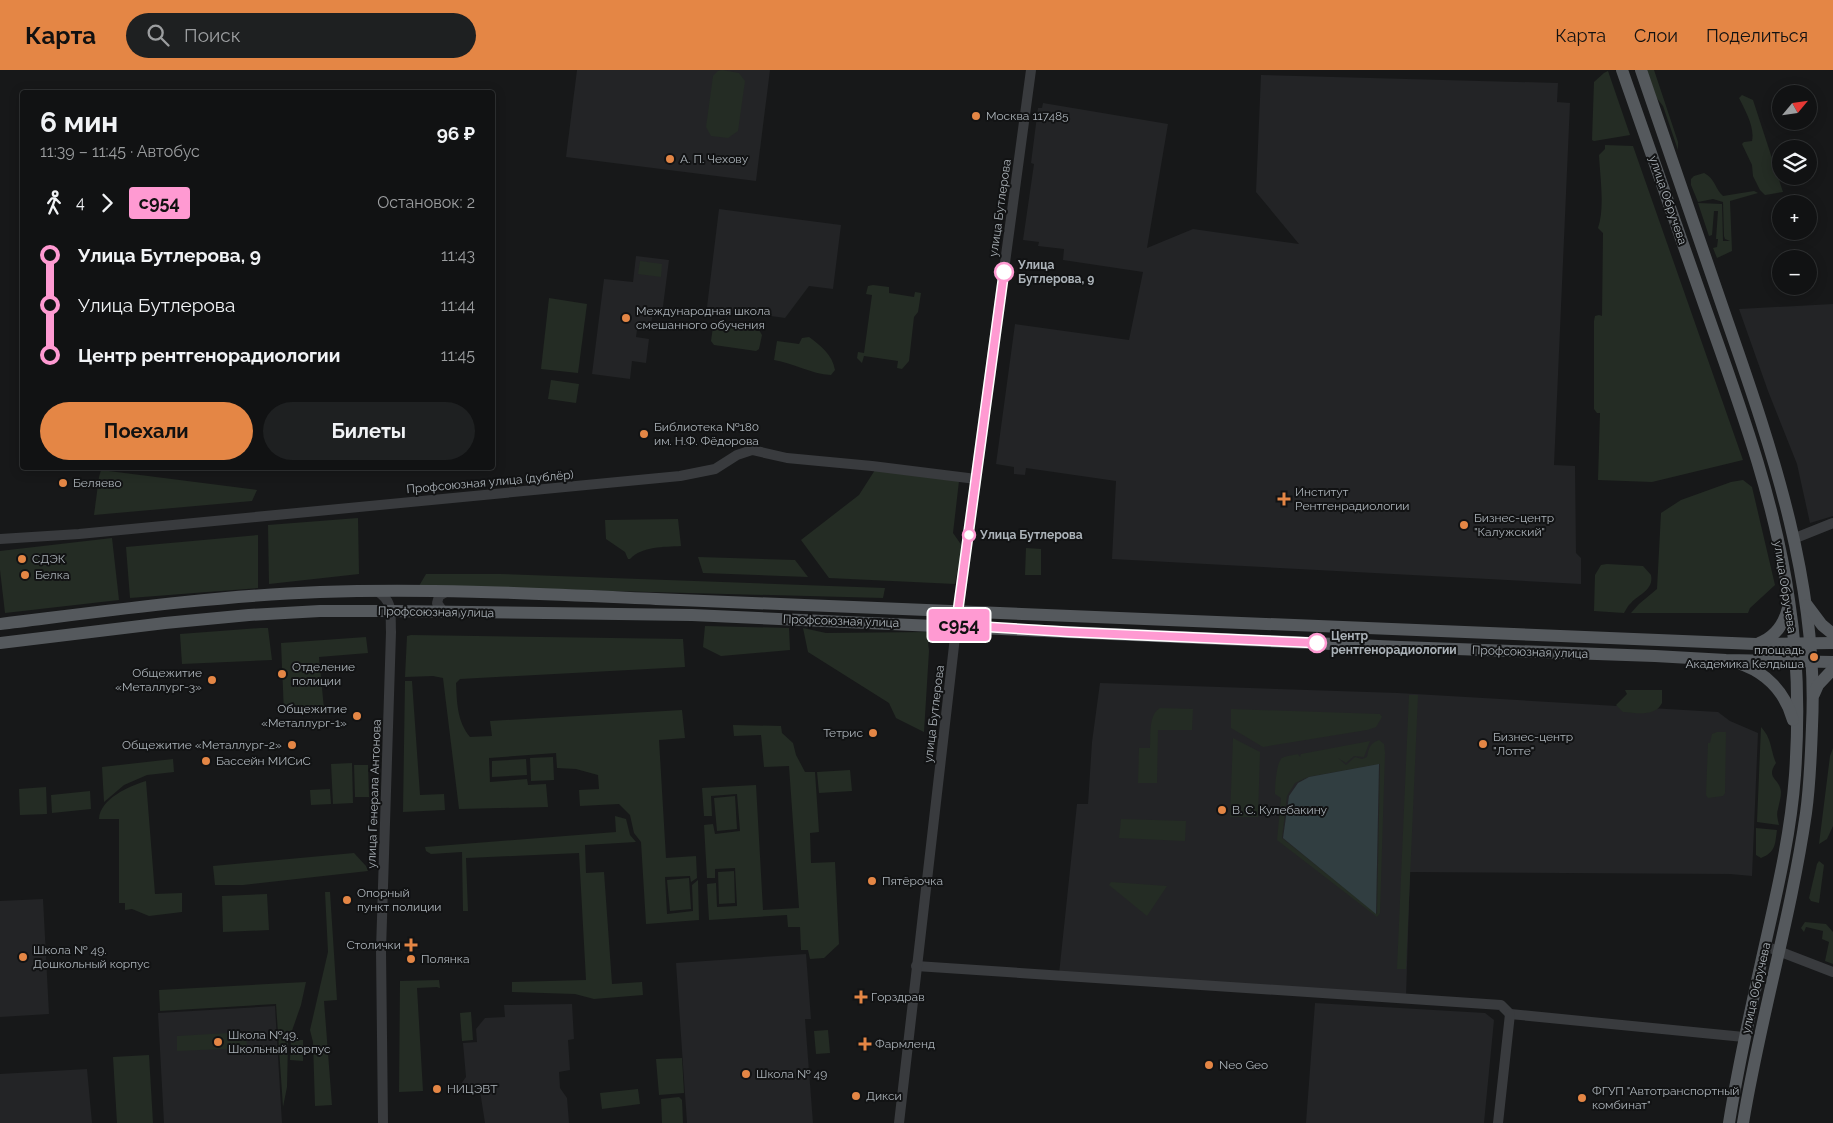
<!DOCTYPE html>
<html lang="ru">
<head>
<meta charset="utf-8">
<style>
	body { margin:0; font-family:Raleway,sans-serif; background:#1e2021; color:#f1f3f6; height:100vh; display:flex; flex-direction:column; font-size:19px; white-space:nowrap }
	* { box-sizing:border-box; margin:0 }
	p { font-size:16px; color:#9c9ea0 }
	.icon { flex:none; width:28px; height:28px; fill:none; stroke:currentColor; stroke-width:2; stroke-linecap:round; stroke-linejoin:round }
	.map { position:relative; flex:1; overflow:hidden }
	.drawer { position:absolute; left:20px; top:20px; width:475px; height:380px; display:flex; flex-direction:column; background:#111213; border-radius:5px; box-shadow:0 2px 12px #0003,0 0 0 1px #303233 }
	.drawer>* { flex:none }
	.badge { padding:0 10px; border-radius:4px; font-size:18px; line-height:32px }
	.needle { width:32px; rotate:61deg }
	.tools { position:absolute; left:1772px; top:15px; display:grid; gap:10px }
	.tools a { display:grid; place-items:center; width:45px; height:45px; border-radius:50%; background:#111213; box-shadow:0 2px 12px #0003,0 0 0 1px #303233; font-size:25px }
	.map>.badge { position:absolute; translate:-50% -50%; box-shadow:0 0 0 2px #fff }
	.legs { display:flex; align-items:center; gap:8px; height:55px; padding:0 20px; font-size:16px }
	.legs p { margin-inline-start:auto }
	.head { display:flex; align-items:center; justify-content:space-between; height:85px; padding:0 20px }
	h1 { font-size:28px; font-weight:700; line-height:38px }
	.primary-button { display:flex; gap:10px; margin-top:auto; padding:10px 20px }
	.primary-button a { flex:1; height:58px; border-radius:30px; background:#e48645; color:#111; font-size:20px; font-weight:700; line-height:58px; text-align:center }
	.primary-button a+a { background:#1e2021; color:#f1f3f6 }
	ul { padding:0 20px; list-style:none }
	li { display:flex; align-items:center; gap:18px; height:50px; font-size:19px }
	li i { display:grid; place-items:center; width:8px; height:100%; margin:0 6px; background:currentColor }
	li i::after { content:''; width:12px; height:12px; margin:-6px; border:4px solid; border-radius:50%; background:#111213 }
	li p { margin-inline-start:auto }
	li:first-child i { background:linear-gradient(#0000 50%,currentColor 0) }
	li:last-child i { background:linear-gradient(currentColor 50%,#0000 0) }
	header { display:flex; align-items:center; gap:30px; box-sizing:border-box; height:70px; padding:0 25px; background:#e48645; color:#111 }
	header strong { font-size:24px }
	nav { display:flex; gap:28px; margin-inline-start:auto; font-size:18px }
	.search { width:350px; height:45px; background:#1e2021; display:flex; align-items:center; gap:12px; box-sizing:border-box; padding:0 18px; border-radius:28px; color:#9c9ea0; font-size:19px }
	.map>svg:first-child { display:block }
	.built { fill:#232426 }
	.green { fill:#242c24; fill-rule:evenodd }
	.water { fill:#313e41 }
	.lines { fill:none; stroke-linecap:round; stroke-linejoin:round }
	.minor { stroke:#393b3e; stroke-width:10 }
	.major { stroke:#55595d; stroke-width:12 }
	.line-1-casing { stroke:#fff; stroke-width:11 }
	.line-1 { stroke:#ff9ad2; stroke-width:8 }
	.poi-dot { fill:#e48645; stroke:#121314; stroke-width:2 }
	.stop-1-dot { fill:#fff; stroke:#ff9ad2; stroke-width:2.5 }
	.labels { text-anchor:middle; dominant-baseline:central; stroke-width:4; stroke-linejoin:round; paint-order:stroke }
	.poi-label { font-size:12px; fill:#abb2b8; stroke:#121314; text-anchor:start }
	.street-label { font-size:12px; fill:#abb2b8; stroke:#121314 }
	.stop-label { font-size:12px; font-weight:bold; fill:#abb2b8; stroke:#121314; text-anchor:start }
</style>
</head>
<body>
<header>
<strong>Карта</strong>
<div class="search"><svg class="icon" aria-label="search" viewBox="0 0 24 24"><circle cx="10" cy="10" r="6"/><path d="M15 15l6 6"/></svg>Поиск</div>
<nav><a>Карта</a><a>Слои</a><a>Поделиться</a></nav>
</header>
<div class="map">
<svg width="1833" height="1053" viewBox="0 0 1833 1053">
	<rect width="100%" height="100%" fill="#171819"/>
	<g class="built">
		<polygon points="577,0 770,0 756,111 566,87"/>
		<polygon points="1261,5 1558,13 1557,32 1570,33 1554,395 1575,396 1576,483 1581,488 1581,514 1112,489 1116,411 1026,398 1025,405 1014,404 1014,397 996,394 1015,254 1129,270 1143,202 1063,190 1064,179 1038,176 1039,172 1023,170 1034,94 1031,93 1038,38 1042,38 1043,33 1168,54 1147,178 1193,159 1299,174 1256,122"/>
		<polygon points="719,139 841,155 833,219 809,216 785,248 707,237"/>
		<polygon points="636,186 669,190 662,244 653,242 651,254 638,253 636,267 649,269 646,293 632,291 630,309 592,304 604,209 633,212"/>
		<polygon points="1833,234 1833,446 1810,453 1797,394 1768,321 1739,239"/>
		<polygon points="1100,613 1398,623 1718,642 1730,651 1758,663 1752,806 1730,804 1410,802 1406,927 1059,904 1077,734 1088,734 1092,672"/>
		<polygon points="43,829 49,944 0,947 0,831"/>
		<polygon points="806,884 811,949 805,949 813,1053 687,1053 676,893"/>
		<polygon points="1315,933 1485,943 1494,950 1484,1053 1306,1053"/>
		<polygon points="572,934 574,969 568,970 570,1000 559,1002 560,1018 567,1028 569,1053 485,1053 480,1021 461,1021 461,1014 466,1007 463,973 477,972 476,959 485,948 505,947 504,935"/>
		<polygon points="275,936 282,1053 164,1053 158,943"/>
		<polygon points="87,999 92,1053 0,1053 0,1004"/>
	</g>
	<g class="green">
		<polygon points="722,0 739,3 745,11 738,61 728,68 711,66 706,57 713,6 718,1"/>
		<polygon points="1647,0 1654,0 1678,72 1678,80 1663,36 1656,27"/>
		<polygon points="1608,1 1630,65 1594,71 1592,70 1594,12 1604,3"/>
		<path d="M1742 25 1753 30 1783 122 1765 125 1760 120 1753 106 1752 95 1742 74 1744 72 1752 71C1755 57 1745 40 1739 28Z"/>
		<path d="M1605 75 1633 76 1743 390 1652 412 1598 410 1600 343H1597L1594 339V251L1595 246 1599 245 1602 246 1603 163 1598 158C1605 138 1600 106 1599 85L1605 79Z"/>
		<path d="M1704 103C1715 108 1715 119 1723 126L1754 121 1758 123 1730 131 1732 181 1717 188 1713 178 1717 177 1718 169H1716L1718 141H1714L1712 165 1709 166 1698 133 1722 134 1723 171H1730L1725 169 1724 166 1723 132 1713 129 1698 132 1691 115V109L1694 106Z"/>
		<polygon points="640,191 662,194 661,207 638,204"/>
		<polygon points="873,215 889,217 889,223 914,227 915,222 921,223 918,242 914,247 909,291 902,299 897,298 898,291 864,286 862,293 857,288 858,282 864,283 872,225 866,224 868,216"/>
		<polygon points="549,228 587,234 578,303 541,299"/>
		<polygon points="720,253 759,260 762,265 759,279 756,281 714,275 711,271 713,257"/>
		<path d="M809 267C821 276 832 284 835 300L831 305C811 304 793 293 774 290L777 271 799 274 802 268Z"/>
		<polygon points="551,310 579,314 576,333 548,329"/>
		<polygon points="101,400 257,420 252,431 94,445 99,407"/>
		<polygon points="875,400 959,411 953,463 962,476 955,514 829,508 801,470 859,425"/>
		<polygon points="1743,410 1752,417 1775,515 1750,538 1748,543 1631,543 1639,534 1657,519 1661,443 1681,430 1731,412"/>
		<polygon points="358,448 359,504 269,514 268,455"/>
		<path d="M678 449 681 476C664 477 642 476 630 489H628L625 482 606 469 605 450Z"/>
		<polygon points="258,465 258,518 130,528 126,477"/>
		<polygon points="112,468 119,530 5,543 0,500 0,481"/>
		<polygon points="1026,478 1041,479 1041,505 1025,505"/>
		<polygon points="698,487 795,490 808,507 703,503"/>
		<path d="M1607 494 1643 496 1651 505C1654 520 1639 524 1631 533 1628 535 1626 540 1624 543L1594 541 1595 505 1601 495Z"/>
		<polygon points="426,504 500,504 885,518 883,528 419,516"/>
		<polygon points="705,556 789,558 790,580 721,586 703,577"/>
		<polygon points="260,558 268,558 272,590 182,594 180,564"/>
		<polygon points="803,558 826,563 927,562 929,581 924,662 896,648 889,633 808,582"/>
		<path d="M411 565 683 569 685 597 460 609 456 613C457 633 457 651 470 667L492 666 490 651 682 640 685 668 659 670 666 788 696 786 697 808 691 812 690 806 665 807 667 844 693 841 692 815 698 810 699 850 646 854 641 772 634 763 630 745 619 734 580 736 579 720 599 719 598 705 576 699 557 698 556 683 489 688 490 712 527 709 528 715 546 714 548 737 459 739 443 608 433 606 405 607 407 566Z"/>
		<polygon points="366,567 368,583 319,587 324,639 284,643 281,573"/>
		<polygon points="405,611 412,611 420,725 444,724 445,740 403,742"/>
		<path d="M1625 620H1662V633C1655 647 1637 643 1623 642L1616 635 1627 624Z"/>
		<polygon points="1409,625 1418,625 1406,899 1397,899"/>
		<path d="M1160 638 1193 639 1192 660H1158L1157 713H1138L1139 678H1150C1151 666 1148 645 1160 638Z"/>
		<polygon points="1231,639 1380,644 1382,647 1376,657 1367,660 1263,677 1231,658"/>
		<polygon points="733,655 781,656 782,663 793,673 796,685 805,702 815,702 819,762 810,763 811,793 835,792 839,874 824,888 810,889 808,880 801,880 800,857 788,857 787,845 709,850 707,814 716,813 717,837 737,836 735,798 715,799 715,808 707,808 704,755 713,754 715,764 740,761 737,724 711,726 712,746 704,746 702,718 756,715 763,840 799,838 789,696 764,697 761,665 734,666"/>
		<path d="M1761 657C1772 669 1770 678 1776 693 1765 709 1780 708 1781 722 1781 728 1779 733 1778 739 1776 744 1778 750 1779 755L1757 752Z"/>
		<polygon points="1717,662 1726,662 1725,723 1723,726 1708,728 1706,725 1708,673 1710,673 1712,664"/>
		<polygon points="1233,668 1260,682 1258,747 1230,747"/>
		<path d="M1379 670 1384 674 1385 683 1380 843 1377 847 1277 770 1281 728 1275 724C1275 717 1276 693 1282 688 1286 686 1293 685 1298 684L1300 687 1301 684 1370 671 1364 687 1354 686 1346 693 1338 688 1346 695 1355 687 1362 689 1367 687C1369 678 1369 674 1379 670ZM1379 694H1380L1377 844 1282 768 1287 726 1295 713 1308 707Z"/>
		<polygon points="1833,678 1833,756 1827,769 1819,774 1830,686"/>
		<polygon points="553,687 554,710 531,711 530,688"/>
		<polygon points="173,689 174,702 147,705 124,715 104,732 102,697"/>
		<polygon points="526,689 527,705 492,707 492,691"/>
		<polygon points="352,693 353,733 333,734 331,694"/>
		<polygon points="354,695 368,695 369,727 355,727"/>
		<polygon points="850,700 852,721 819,723 817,702"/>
		<path d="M146 711 155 824 182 823V842L149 846 132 839 125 840V833H119V749H99C100 729 129 716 146 711Z"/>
		<polygon points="46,717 47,744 20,745 19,719"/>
		<polygon points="330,719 331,734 311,735 310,720"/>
		<polygon points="90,721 91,739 52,743 51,725"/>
		<polygon points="735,726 737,759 717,761 714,728"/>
		<polygon points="615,746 626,749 630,765 636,772 585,775 586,803 604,802 612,914 642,912 643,925 594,929 575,924 512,922 512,912 586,910 579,783 466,788 468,841 463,841 462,782 431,784 426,781 425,777 616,762"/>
		<polygon points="1121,749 1186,751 1185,771 1119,768"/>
		<path d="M1756 758 1777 760C1775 774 1776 782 1761 788L1756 785Z"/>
		<polygon points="354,783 366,796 368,801 243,815 215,815 213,796"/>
		<polygon points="1819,791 1824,795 1819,833 1811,831 1809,828 1817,794"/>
		<polygon points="734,801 735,833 719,834 718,802"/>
		<polygon points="689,808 691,839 670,841 667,810"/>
		<polygon points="1111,812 1167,816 1147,846 1109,815"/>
		<polygon points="325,822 330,822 337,930 324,931 332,1035 315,1036 313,972 310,960 328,882"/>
		<polygon points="267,824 269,860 223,862 222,826"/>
		<polygon points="1805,852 1826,854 1833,862 1833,894 1825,891 1829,872 1822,869 1823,861 1806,857 1804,862 1801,858"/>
		<polygon points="439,910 440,918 437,917 417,918 423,1021 399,1022 400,911"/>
		<polygon points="306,912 301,935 288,972 287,1017 283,1037 276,934 160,941 159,920"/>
		<polygon points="471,942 473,970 462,971 460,943"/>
		<polygon points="828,960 830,983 816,984 814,961"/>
		<polygon points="246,962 247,978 177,981 177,966"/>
		<polygon points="291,970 303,970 303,991 290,990"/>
		<polygon points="149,985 153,1053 117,1053 113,987"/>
		<polygon points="682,988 684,1023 659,1025 656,989"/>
		<polygon points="638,1019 640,1034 602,1039 600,1023"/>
		<polygon points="679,1027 682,1030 683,1053 662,1053 661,1029"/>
	</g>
	<polygon class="water" points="1379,694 1376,844 1283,768 1289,726 1298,713 1309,707"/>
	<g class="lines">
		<g class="minor">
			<polyline points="0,469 79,464 680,406 715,399 737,385 752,380 787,388 872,396 976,409"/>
			<polyline points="1793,469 1833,453"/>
			<path d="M377 521C394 532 390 543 391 562L381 880 383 1053"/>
			<polyline points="446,542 442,540 437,533 439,526 446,522"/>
			<polyline points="1765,876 1833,902"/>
			<polyline points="916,896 1501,935 1510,944 1744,967"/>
			<polyline points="899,1053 958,541 1031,0"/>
			<polyline points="1498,1053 1510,944"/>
		</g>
		<g class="major">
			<path d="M1622 0C1650 79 1677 158 1705 237 1739 333 1775 430 1789 530 1798 587 1799 647 1795 705 1791 760 1779 813 1767 866 1753 928 1739 990 1729 1053"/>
			<path d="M1641 0C1670 84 1699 168 1728 253 1773 382 1819 517 1812 656 1811 685 1810 714 1806 743 1791 847 1760 949 1743 1053"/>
			<polyline points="1807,535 1822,555 1833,564"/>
			<path d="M0 554C106 541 213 526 320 522 432 518 544 524 656 529L1756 574 1833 573"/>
			<polyline points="0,573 165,553 249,545 320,541 390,541 692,545 1400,577 1655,586 1726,590 1833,592"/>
			<path d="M1759 573C1775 567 1784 554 1788 538"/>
			<path d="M1738 593C1766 602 1785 622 1793 650"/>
			<polyline points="1814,624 1818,615 1833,599"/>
		</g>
	</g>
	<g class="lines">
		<g class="line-1-casing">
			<polyline id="line-1" points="1004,202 956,555 1069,562 1317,573"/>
		</g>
		<use href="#line-1" class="line-1"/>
	</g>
	<g class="poi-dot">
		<circle cx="976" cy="46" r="5"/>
		<circle cx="670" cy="89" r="5"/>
		<circle cx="626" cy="248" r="5"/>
		<circle cx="644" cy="364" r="5"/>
		<circle cx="63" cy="413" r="5"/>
		<path d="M1281.5 421.5h5v5h5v5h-5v5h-5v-5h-5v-5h5z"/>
		<circle cx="1464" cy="455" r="5"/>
		<circle cx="22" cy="489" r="5"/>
		<circle cx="25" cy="505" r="5"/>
		<circle cx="1814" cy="587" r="5"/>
		<circle cx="282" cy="604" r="5"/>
		<circle cx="212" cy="610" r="5"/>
		<circle cx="357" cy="646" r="5"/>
		<circle cx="873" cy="663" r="5"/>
		<circle cx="1483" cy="674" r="5"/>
		<circle cx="292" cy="675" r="5"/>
		<circle cx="206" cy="691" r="5"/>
		<circle cx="1222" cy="740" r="5"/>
		<circle cx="872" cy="811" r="5"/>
		<circle cx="347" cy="830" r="5"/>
		<path d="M408.5 867.5h5v5h5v5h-5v5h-5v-5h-5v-5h5z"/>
		<circle cx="23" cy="887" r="5"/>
		<circle cx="411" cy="889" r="5"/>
		<path d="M858.5 919.5h5v5h5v5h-5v5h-5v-5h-5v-5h5z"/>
		<circle cx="218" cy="972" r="5"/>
		<path d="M862.5 966.5h5v5h5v5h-5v5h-5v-5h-5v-5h5z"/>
		<circle cx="1209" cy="995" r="5"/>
		<circle cx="746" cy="1004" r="5"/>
		<circle cx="437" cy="1019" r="5"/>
		<circle cx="856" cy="1026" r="5"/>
		<circle cx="1582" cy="1028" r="5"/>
	</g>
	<g class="stop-1-dot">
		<circle cx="1004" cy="202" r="9"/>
		<circle cx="969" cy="465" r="6"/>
		<circle cx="1317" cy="573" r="9"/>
	</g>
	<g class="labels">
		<g class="poi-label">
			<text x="986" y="46">Москва 117485</text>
			<text x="680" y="89">А. П. Чехову</text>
			<text x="636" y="241">Международная школа<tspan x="636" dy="14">смешанного обучения</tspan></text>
			<text x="654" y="357">Библиотека №180<tspan x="654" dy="14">им. Н.Ф. Фёдорова</tspan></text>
			<text x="73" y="413">Беляево</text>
			<text x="1295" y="422">Институт<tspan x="1295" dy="14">Рентгенрадиологии</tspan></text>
			<text x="1474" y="448">Бизнес-центр<tspan x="1474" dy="14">"Калужский"</tspan></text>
			<text x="32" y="489">СДЭК</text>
			<text x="35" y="505">Белка</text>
			<text x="1804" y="580" text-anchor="end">площадь<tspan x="1804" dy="14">Академика Келдыша</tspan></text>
			<text x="292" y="597">Отделение<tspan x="292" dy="14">полиции</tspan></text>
			<text x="202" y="603" text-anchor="end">Общежитие<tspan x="202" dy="14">«Металлург-3»</tspan></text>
			<text x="347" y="639" text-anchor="end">Общежитие<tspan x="347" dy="14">«Металлург-1»</tspan></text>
			<text x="863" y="663" text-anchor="end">Тетрис</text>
			<text x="1493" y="667">Бизнес-центр<tspan x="1493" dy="14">"Лотте"</tspan></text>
			<text x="282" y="675" text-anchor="end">Общежитие «Металлург-2»</text>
			<text x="216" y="691">Бассейн МИСиС</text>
			<text x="1232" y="740">В. С. Кулебакину</text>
			<text x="882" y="811">Пятёрочка</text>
			<text x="357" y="823">Опорный<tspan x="357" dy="14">пункт полиции</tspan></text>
			<text x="401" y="875" text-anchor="end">Столички</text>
			<text x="33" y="880">Школа № 49.<tspan x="33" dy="14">Дошкольный корпус</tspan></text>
			<text x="421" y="889">Полянка</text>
			<text x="871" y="927">Горздрав</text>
			<text x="228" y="965">Школа №49.<tspan x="228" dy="14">Школьный корпус</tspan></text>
			<text x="875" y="974">Фармленд</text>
			<text x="1219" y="995">Neo Geo</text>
			<text x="756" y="1004">Школа № 49</text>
			<text x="447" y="1019">НИЦЭВТ</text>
			<text x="1592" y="1021">ФГУП "Автотранспортный<tspan x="1592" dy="14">комбинат"</tspan></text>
			<text x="866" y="1026">Дикси</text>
		</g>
		<g class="street-label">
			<text transform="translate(1668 130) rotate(71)">улица Обручева</text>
			<text transform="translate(1000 138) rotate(-82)">улица Бутлерова</text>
			<text transform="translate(490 412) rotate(-5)">Профсоюзная улица (дублёр)</text>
			<text transform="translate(1785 517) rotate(81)">улица Обручева</text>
			<text transform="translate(436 542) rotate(1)">Профсоюзная улица</text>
			<text transform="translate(841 551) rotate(2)">Профсоюзная улица</text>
			<text transform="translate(1530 582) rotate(2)">Профсоюзная улица</text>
			<text transform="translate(934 644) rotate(-83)">улица Бутлерова</text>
			<text transform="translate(374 724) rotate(-88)">улица Генерала Антонова</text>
			<text transform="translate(1756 918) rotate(-77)">улица Обручева</text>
		</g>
		<g class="stop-label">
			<text x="1018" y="195">Улица<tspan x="1018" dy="14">Бутлерова, 9</tspan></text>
			<text x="980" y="465">Улица Бутлерова</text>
			<text x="1331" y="566">Центр<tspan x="1331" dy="14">рентгенорадиологии</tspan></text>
		</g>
	</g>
</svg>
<div class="tools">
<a><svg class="needle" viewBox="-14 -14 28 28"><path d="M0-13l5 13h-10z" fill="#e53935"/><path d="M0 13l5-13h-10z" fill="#9c9ea0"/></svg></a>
<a><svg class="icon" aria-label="layers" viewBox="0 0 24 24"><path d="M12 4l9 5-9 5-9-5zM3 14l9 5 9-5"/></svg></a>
<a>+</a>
<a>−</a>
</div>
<b class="badge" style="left:959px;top:555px;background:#ff9ad2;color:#111">с954</b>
<section class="drawer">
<div class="head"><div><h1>6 мин</h1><p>11:39 – 11:45 · Автобус</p></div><b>96 ₽</b></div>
<div class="legs"><svg class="icon" aria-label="walk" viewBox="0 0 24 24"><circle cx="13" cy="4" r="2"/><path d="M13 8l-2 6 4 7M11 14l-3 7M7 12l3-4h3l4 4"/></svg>4<svg class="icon" aria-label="forward" viewBox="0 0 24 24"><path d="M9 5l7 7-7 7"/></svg><b class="badge" style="background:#ff9ad2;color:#111">с954</b><p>Остановок: 2</p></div>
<ul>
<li><i style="color:#ff9ad2"></i><b>Улица Бутлерова, 9</b><p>11:43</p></li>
<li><i style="color:#ff9ad2"></i><span>Улица Бутлерова</span><p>11:44</p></li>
<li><i style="color:#ff9ad2"></i><b>Центр рентгенорадиологии</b><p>11:45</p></li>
</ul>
<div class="primary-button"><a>Поехали</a><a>Билеты</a></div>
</section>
</div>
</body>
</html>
